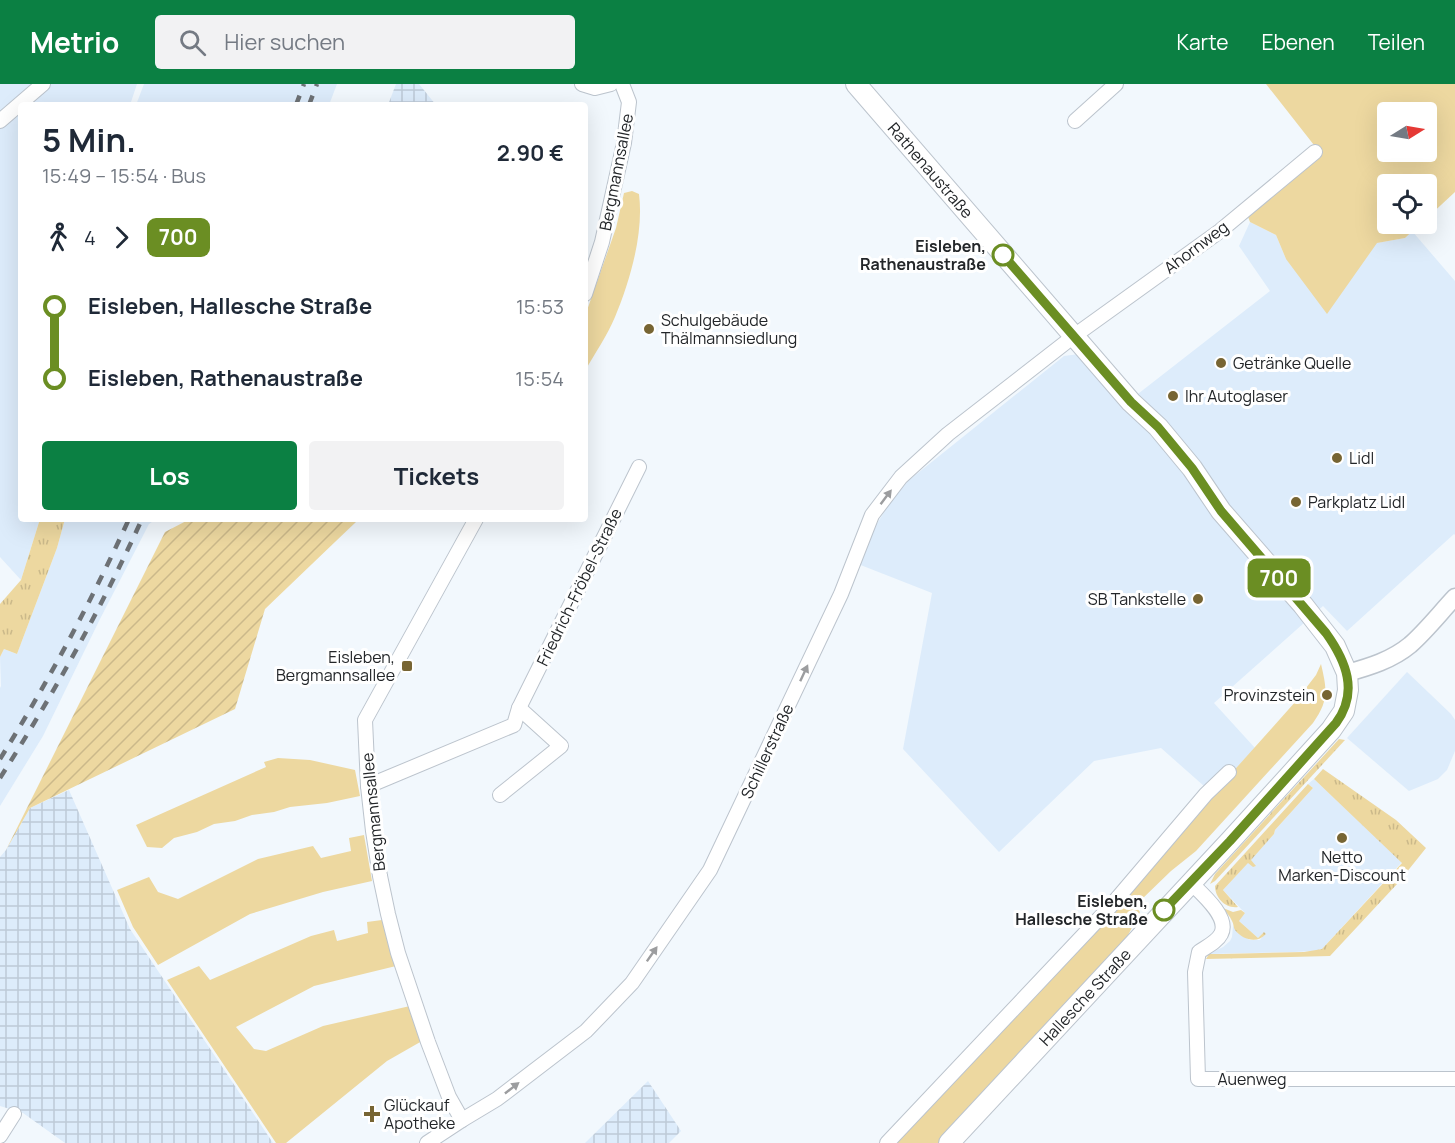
<!DOCTYPE html>
<html lang="de">
<head>
<meta charset="utf-8">
<style>
	body { margin:0; font-family:Manrope,sans-serif; background:#f2f2f3; color:#1f2937; height:100vh; display:flex; flex-direction:column; font-size:22px; white-space:nowrap }
	* { box-sizing:border-box; margin:0 }
	p { font-size:20px; color:#747a83 }
	.icon { flex:none; width:33px; height:33px; fill:none; stroke:currentColor; stroke-width:2; stroke-linecap:round; stroke-linejoin:round }
	.map { position:relative; flex:1; overflow:hidden }
	.details { position:absolute; left:18px; top:18px; width:570px; height:420px; display:flex; flex-direction:column; background:#fff; border-radius:6px; box-shadow:0 6px 24px #0002 }
	.details>* { flex:none }
	.badge { padding:0 12px; border-radius:9px; font-size:21px; line-height:39px }
	.needle { width:39px; rotate:79deg }
	.controls { position:absolute; left:1377px; top:18px; display:grid; gap:12px }
	.controls a { display:grid; place-items:center; width:60px; height:60px; border-radius:6px; background:#fff; box-shadow:0 6px 24px #0002; font-size:30px }
	.map>.badge { position:absolute; translate:-50% -50%; box-shadow:0 0 0 3px #fff }
	.legs { display:flex; align-items:center; gap:9px; height:66px; padding:0 24px; font-size:20px }
	.legs p { margin-inline-start:auto }
	.head { display:flex; align-items:center; justify-content:space-between; height:102px; padding:0 24px }
	h1 { font-size:33px; font-weight:700; line-height:45px }
	.button { display:flex; gap:12px; margin-top:auto; padding:12px 24px }
	.button a { flex:1; height:69px; border-radius:6px; background:#0b8043; color:#fff; font-size:24px; font-weight:700; line-height:69px; text-align:center }
	.button a+a { background:#f2f2f3; color:#1f2937 }
	ul { padding:0 24px; list-style:none }
	li { display:flex; align-items:center; gap:21px; height:72px; font-size:22px }
	li i { display:grid; place-items:center; width:9px; height:100%; margin:0 8px; background:currentColor }
	li i::after { content:''; width:15px; height:15px; margin:-8px; border:4px solid; border-radius:50%; background:#fff }
	li p { margin-inline-start:auto }
	li:first-child i { background:linear-gradient(#0000 50%,currentColor 0) }
	li:last-child i { background:linear-gradient(currentColor 50%,#0000 0) }
	header { display:flex; align-items:center; gap:36px; box-sizing:border-box; height:84px; padding:0 30px; background:#0b8043; color:#fff }
	header strong { font-size:28px }
	nav { display:flex; gap:33px; margin-inline-start:auto; font-size:21px }
	.search { width:420px; height:54px; background:#f2f2f3; display:flex; align-items:center; gap:15px; box-sizing:border-box; padding:0 21px; border-radius:6px; color:#747a83; font-size:22px }
	.map>svg:first-child { display:block }
	.built { fill:#ddecfb }
	.industrial { fill:url(#industrial-grid) }
	.grass { fill:url(#grass-tufts) }
	.park { fill:#edd8a0; fill-rule:evenodd }
	.garden { fill:url(#garden-furrows) }
	.lines { fill:none; stroke-linecap:round; stroke-linejoin:round }
	.minor-casing { stroke:#bcc4cd; stroke-width:16 }
	.tertiary-casing { stroke:#bcc4cd; stroke-width:19 }
	.secondary-casing { stroke:#bcc4cd; stroke-width:22 }
	.minor { stroke:#fff; stroke-width:14 }
	.tertiary { stroke:#fff; stroke-width:16 }
	.secondary { stroke:#fff; stroke-width:20 }
	.rail { stroke:#6d7175; stroke-width:4.5; stroke-dasharray:10 10; stroke-linecap:butt }
	.oneway { fill:#9c9d9f }
	.line-1-casing { stroke:#fff; stroke-width:14 }
	.line-1 { stroke:#6b8e23; stroke-width:9 }
	.stop-1-dot { fill:#fff; stroke:#6b8e23; stroke-width:3 }
	.poi-dot { fill:#776533; stroke:#fff; stroke-width:2 }
	.labels { text-anchor:middle; dominant-baseline:central; stroke-width:6; stroke-linejoin:round; paint-order:stroke }
	.street-label { font-size:16px; fill:#232629; stroke:#fff }
	.stop-label { font-size:16px; font-weight:bold; fill:#232629; stroke:#fff; text-anchor:end }
	.poi-label { font-size:16px; fill:#232629; stroke:#fff; text-anchor:start }
</style>
</head>
<body>
<header>
<strong>Metrio</strong>
<div class="search"><svg class="icon" aria-label="search" viewBox="0 0 24 24"><circle cx="10" cy="10" r="6"/><path d="M15 15l6 6"/></svg>Hier suchen</div>
<nav><a>Karte</a><a>Ebenen</a><a>Teilen</a></nav>
</header>
<div class="map">
<svg width="1455" height="1059" viewBox="0 0 1455 1059">
	<defs>
		<pattern id="industrial-grid" width="8" height="8" patternUnits="userSpaceOnUse" patternTransform="scale(1.5)"><rect width="8" height="8" fill="#ddecfb"/><path d="M0 4h8M4 0v8" fill="none" stroke="#bdcad7"/></pattern>
		<pattern id="grass-tufts" width="24" height="20" patternUnits="userSpaceOnUse" patternTransform="scale(1.5)"><rect width="24" height="20" fill="#edd8a0"/><path d="M3 7l-1-3M5 7V3M7 7l1-3M15 17l-1-3M17 17v-4M19 17l1-3" fill="none" stroke="#cbb98a"/></pattern>
		<pattern id="garden-furrows" width="10" height="10" patternUnits="userSpaceOnUse" patternTransform="scale(1.5)"><rect width="10" height="10" fill="#edd8a0"/><path d="M-1 1l2-2M0 10L10 0M9 11l2-2" fill="none" stroke="#cbb98a"/></pattern>
	</defs>
	<rect width="100%" height="100%" fill="#f2f8fd"/>
	<g class="built">
		<polygon points="0,0 137,0 130,21 21,21 21,435 40,435 21,496 0,473"/>
		<polygon points="144,0 337,0 329,21 136,21"/>
		<polygon points="1250,138 1276,151 1286,175 1405,154 1412,147 1455,197 1455,451 1454,450 1347,547 1323,522 1214,619 1255,664 1213,710 1161,664 1094,677 999,768 903,665 932,509 858,480 867,456 889,420 908,397 1064,272 1079,270 1125,320 1270,207 1239,162"/>
		<polygon points="65,435 156,435 149,440 100,535 43,652 0,722 0,604 1,602 0,573 4,565 17,570 57,464"/>
		<polygon points="1407,588 1451,630 1455,636 1455,667 1447,686 1438,695 1409,707 1347,654"/>
		<polygon points="1314,695 1402,778 1322,865 1313,867 1294,868 1209,870 1223,863 1230,857 1232,853 1233,842 1241,851 1250,856 1260,856 1265,849 1264,848 1258,854 1238,836 1245,829 1223,806 1274,750 1275,746 1313,704 1308,700"/>
	</g>
	<g class="industrial">
		<polygon points="396,0 419,0 436,21 388,21"/>
		<polygon points="69,706 130,845 273,1059 65,1059 23,1029 0,1022 0,773 6,766 30,724"/>
		<polygon points="648,997 681,1047 669,1059 585,1059"/>
	</g>
	<g class="grass">
		<polygon points="40,435 65,435 57,464 17,570 4,565 0,573 0,520 21,496"/>
		<polygon points="1339,655 1345,656 1215,797 1210,800 1215,790"/>
		<polygon points="1323,685 1396,736 1426,764 1398,799 1330,872 1206,875 1209,870 1223,870 1304,868 1322,865 1402,779 1314,695"/>
		<path d="M1308 700 1313 704 1275 746 1274 750 1251 776 1256 782 1253 783 1248 779 1223 806 1238 823C1226 825 1215 814 1215 802Z"/>
		<path d="M1223 824 1233 828 1241 826 1245 829 1239 837 1258 854 1264 848 1266 850C1257 860 1243 856 1235 846 1233 842 1234 841 1232 837 1230 832 1226 828 1223 824Z"/>
	</g>
	<g class="park">
		<path d="M1266 0H1455V108L1427 134 1426 100H1388V140H1420L1405 154 1377 159 1327 230 1286 175 1276 151 1250 138 1247 130 1321 70ZM1388 28H1426V68H1388Z"/>
		<path d="M632 107 639 110C644 149 630 197 615 233 607 252 595 269 585 287V232L616 144 624 109Z"/>
		<path d="M1321 580C1327 606 1329 616 1313 639L1196 767 1171 787 1141 816 1136 823 1140 828 1125 857 1119 866 939 1059H896L1008 941 1119 821 1213 710 1296 617 1316 591Z"/>
		<polygon points="278,674 310,676 355,686 360,712 327,719 290,723 274,728 252,731 235,737 214,740 197,748 174,754 162,764 147,763 136,741 266,683 264,678"/>
		<polygon points="364,751 372,797 323,808 250,830 158,881 133,843 117,806 149,793 158,808 178,815 258,775 313,762 321,774 351,767 349,754"/>
		<polygon points="382,836 396,882 314,902 236,943 254,965 266,967 323,942 410,922 422,957 387,977 286,1059 276,1059 167,896 199,882 210,896 311,852 334,846 337,857 368,849 367,838"/>
	</g>
	<polygon class="garden" points="190,435 359,435 265,525 235,625 30,724 6,766 165,448"/>
	<g class="lines">
		<g class="minor-casing">
			<g id="minor">
				<polyline points="582,0 595,4 611,0"/>
				<polyline points="0,37 43,0"/>
				<polyline points="1075,37 1116,0"/>
				<polyline points="585,210 602,158 624,59 629,18 622,0"/>
				<polyline points="368,702 514,641 519,624 639,383"/>
				<polyline points="500,711 561,662 519,624"/>
				<path d="M1190 798C1201 809 1230 833 1221 850 1217 858 1206 863 1199 868L1195 888 1198 995H1455"/>
				<polyline points="462,1036 449,1013 428,958 398,869 388,830 380,792 373,747 368,702 365,636 476,435"/>
				<polyline points="0,1052 14,1030"/>
				<polyline points="427,1059 462,1036 497,1015 586,947 632,899 710,786 841,510 872,431 901,393 948,350 1074,252 1220,147 1315,68"/>
				<polyline points="887,1059 1109,824 1206,710 1229,688"/>
			</g>
		</g>
		<g class="tertiary-casing">
			<path id="tertiary" d="M1347 589C1369 583 1392 576 1410 561 1426 547 1440 529 1455 513"/>
		</g>
		<g class="secondary-casing">
			<g id="secondary">
				<path id="s1" d="M856 0 1131 318 1158 343 1192 384 1221 427 1303 521 1335 562 1347 589 1348 606 1344 627 1331 646 1230 757 949 1059"/>
			</g>
		</g>
		<use href="#minor" class="minor"/>
		<use href="#tertiary" class="tertiary"/>
		<use href="#secondary" class="secondary"/>
		<g class="rail">
			<polyline points="296,21 304,0"/>
			<polyline points="309,21 317,0"/>
			<path d="M0 675C48 598 91 518 129 435"/>
			<path d="M0 694C53 611 101 525 142 435"/>
		</g>
	</g>
	<defs><path id="oneway-solid" d="M-6-.8H1V-3.2L6.5 0L1 3.2V.8H-6Z" transform="scale(1.5)"/></defs>
	<g class="oneway">
		<use href="#oneway-solid" transform="translate(886 413) rotate(-53)"/>
		<use href="#oneway-solid" transform="translate(804 589) rotate(-65)"/>
		<use href="#oneway-solid" transform="translate(652 870) rotate(-55)"/>
		<use href="#oneway-solid" transform="translate(512 1004) rotate(-38)"/>
	</g>
	<g class="lines">
		<g class="line-1-casing">
			<path id="line-1" d="M1003 171 1131 318 1158 343 1192 384 1221 427 1326 549C1346 577 1359 608 1336 639L1230 757 1164 826"/>
		</g>
		<use href="#line-1" class="line-1"/>
	</g>
	<g class="stop-1-dot">
		<circle cx="1003" cy="171" r="10"/>
		<circle cx="1164" cy="826" r="10"/>
	</g>
	<g class="poi-dot">
		<circle cx="649" cy="245" r="6"/>
		<circle cx="1221" cy="279" r="6"/>
		<circle cx="1173" cy="312" r="6"/>
		<circle cx="1337" cy="374" r="6"/>
		<circle cx="1296" cy="418" r="6"/>
		<circle cx="1198" cy="515" r="6"/>
		<rect x="401" y="576" width="12" height="12" rx="3"/>
		<circle cx="1327" cy="611" r="6"/>
		<circle cx="1342" cy="754" r="6"/>
		<path d="M369 1021h6v6h6v6h-6v6h-6v-6h-6v-6h6z"/>
	</g>
	<g class="labels">
		<g class="street-label">
			<text stroke="none"><textPath href="#s1" startOffset="114">Rathenaustraße</textPath></text>
			<text transform="translate(616 88) rotate(-79)">Bergmannsallee</text>
			<text transform="translate(1196 163) rotate(-37)">Ahornweg</text>
			<text transform="translate(579 503) rotate(-64)">Friedrich-Fröbel-Straße</text>
			<text transform="translate(767 667) rotate(-65)">Schillerstraße</text>
			<text transform="translate(373 728) rotate(-96)">Bergmannsallee</text>
			<text transform="translate(1085 913) rotate(-47)">Hallesche Straße</text>
			<text x="1252" y="995">Auenweg</text>
		</g>
		<g class="stop-label">
			<text x="986" y="162">Eisleben,<tspan x="986" dy="18">Rathenaustraße</tspan></text>
			<text x="1148" y="817">Eisleben,<tspan x="1148" dy="18">Hallesche Straße</tspan></text>
		</g>
		<g class="poi-label">
			<text x="661" y="236">Schulgebäude<tspan x="661" dy="18">Thälmannsiedlung</tspan></text>
			<text x="1233" y="279">Getränke Quelle</text>
			<text x="1185" y="312">Ihr Autoglaser</text>
			<text x="1349" y="374">Lidl</text>
			<text x="1308" y="418">Parkplatz Lidl</text>
			<text x="1186" y="515" text-anchor="end">SB Tankstelle</text>
			<text x="395" y="573" text-anchor="end">Eisleben,<tspan x="395" dy="18">Bergmannsallee</tspan></text>
			<text x="1315" y="611" text-anchor="end">Provinzstein</text>
			<text x="1342" y="773" text-anchor="middle">Netto<tspan x="1342" dy="18">Marken-Discount</tspan></text>
			<text x="384" y="1021">Glückauf<tspan x="384" dy="18">Apotheke</tspan></text>
		</g>
	</g>
</svg>
<div class="controls">
<a><svg class="needle" viewBox="-14 -14 28 28"><path d="M0-13l5 13h-10z" fill="#e53935"/><path d="M0 13l5-13h-10z" fill="#747a83"/></svg></a>
<a><svg class="icon" aria-label="locate" viewBox="0 0 24 24"><circle cx="12" cy="12" r="6"/><path d="M12 2v4M12 18v4M2 12h4M18 12h4"/></svg></a>
</div>
<b class="badge" style="left:1279px;top:494px;background:#6b8e23;color:#fff">700</b>
<section class="details">
<div class="head"><div><h1>5 Min.</h1><p>15:49 – 15:54 · Bus</p></div><b>2.90 €</b></div>
<div class="legs"><svg class="icon" aria-label="walk" viewBox="0 0 24 24"><circle cx="13" cy="4" r="2"/><path d="M13 8l-2 6 4 7M11 14l-3 7M7 12l3-4h3l4 4"/></svg>4<svg class="icon" aria-label="forward" viewBox="0 0 24 24"><path d="M9 5l7 7-7 7"/></svg><b class="badge" style="background:#6b8e23;color:#fff">700</b></div>
<ul>
<li><i style="color:#6b8e23"></i><b>Eisleben, Hallesche Straße</b><p>15:53</p></li>
<li><i style="color:#6b8e23"></i><b>Eisleben, Rathenaustraße</b><p>15:54</p></li>
</ul>
<div class="button"><a>Los</a><a>Tickets</a></div>
</section>
</div>
</body>
</html>
